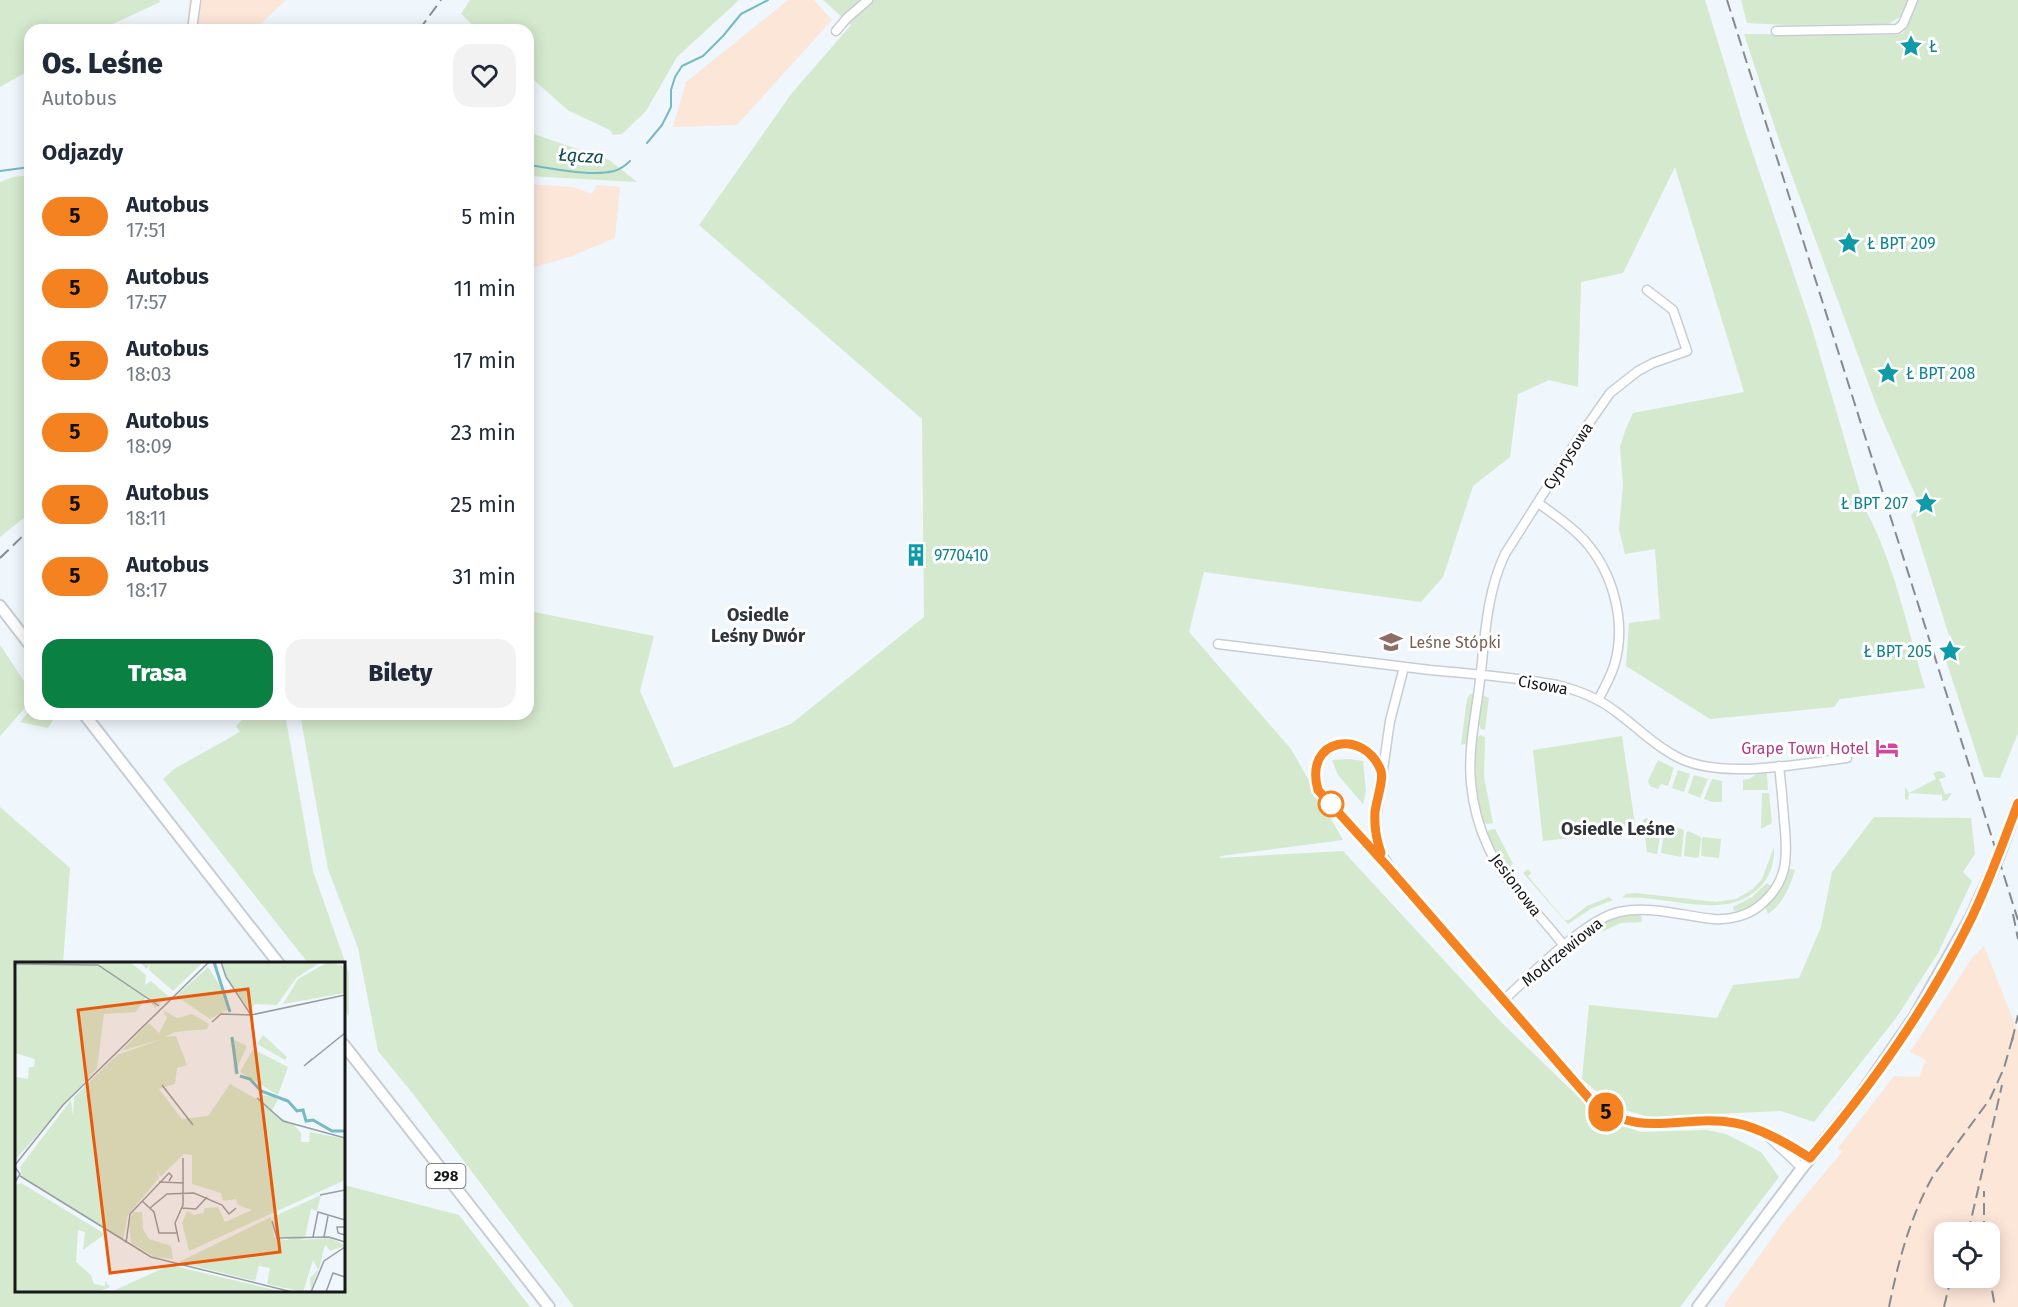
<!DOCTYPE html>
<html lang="pl">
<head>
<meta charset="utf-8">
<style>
	body { margin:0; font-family:"Fira Sans",sans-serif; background:#f2f2f3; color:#1f2937; height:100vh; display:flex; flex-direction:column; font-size:22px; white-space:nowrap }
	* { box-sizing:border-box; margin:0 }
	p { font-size:20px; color:#747a83 }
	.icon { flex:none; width:33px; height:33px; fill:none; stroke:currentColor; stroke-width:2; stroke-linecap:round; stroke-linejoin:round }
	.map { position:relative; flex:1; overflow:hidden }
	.drawer { position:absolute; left:24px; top:24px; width:510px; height:696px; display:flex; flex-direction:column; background:#fff; border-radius:18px; box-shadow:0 3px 15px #0003 }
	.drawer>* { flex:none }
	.badge { padding:0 12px; border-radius:20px; font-size:21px; line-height:39px }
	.controls { position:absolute; left:1934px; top:1222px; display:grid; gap:12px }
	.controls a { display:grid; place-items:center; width:66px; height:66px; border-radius:12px; background:#fff; box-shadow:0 3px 15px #0003; font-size:30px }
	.map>.badge { position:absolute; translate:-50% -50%; box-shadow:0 0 0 3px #fff }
	h2 { padding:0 18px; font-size:22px; line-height:54px }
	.round { display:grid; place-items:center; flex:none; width:63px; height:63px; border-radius:18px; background:#f2f2f3 }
	.headline { display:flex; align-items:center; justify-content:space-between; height:102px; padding:0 18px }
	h1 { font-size:28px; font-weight:800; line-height:45px }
	.primary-button { display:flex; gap:12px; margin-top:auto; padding:12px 18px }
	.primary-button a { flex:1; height:69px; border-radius:18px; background:#0b8043; color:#fff; font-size:24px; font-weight:800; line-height:69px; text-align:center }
	.primary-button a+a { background:#f2f2f3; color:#1f2937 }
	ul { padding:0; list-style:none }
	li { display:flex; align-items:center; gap:18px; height:72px; padding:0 18px }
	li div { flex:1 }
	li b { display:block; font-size:22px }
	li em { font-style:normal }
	li .badge { min-width:66px; font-weight:700; text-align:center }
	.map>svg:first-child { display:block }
	.industrial { fill:#fce6d8; fill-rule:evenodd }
	.green { fill:#d4e9cd }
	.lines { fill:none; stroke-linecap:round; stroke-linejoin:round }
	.stream { stroke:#77bac2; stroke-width:2 }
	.minor-casing { stroke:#c7cdd4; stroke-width:11 }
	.major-casing { stroke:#c7cdd4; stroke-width:14 }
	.minor { stroke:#fff; stroke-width:8 }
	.major { stroke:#fff; stroke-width:10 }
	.rail { stroke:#878b8f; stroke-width:2; stroke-dasharray:12 6; stroke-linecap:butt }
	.line-casing { stroke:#fff; stroke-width:14 }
	.line { stroke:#f58220; stroke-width:9 }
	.stop-dot { fill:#fff; stroke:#f58220; stroke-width:3 }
	.labels { text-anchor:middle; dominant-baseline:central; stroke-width:6; stroke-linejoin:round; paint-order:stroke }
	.shield { fill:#fff; stroke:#5c5d5f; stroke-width:1.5 }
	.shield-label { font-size:15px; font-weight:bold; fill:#16181a }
	.culture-label { font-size:16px; fill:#0d838f; stroke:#fff; text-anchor:start }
	.street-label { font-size:16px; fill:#16181a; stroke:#fff }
	.education-label { font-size:16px; fill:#785e54; stroke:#fff; text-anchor:start }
	.hotel-label { font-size:16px; fill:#b23c85; stroke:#fff; text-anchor:end }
	.water-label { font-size:18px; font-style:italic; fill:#0c4a50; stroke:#fff }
	.neighbourhood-label { font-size:18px; font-weight:bold; fill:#30353a; stroke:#fff }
	.inset-river { fill:none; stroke:#77bac2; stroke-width:3 }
	.inset-road { fill:none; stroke:#989da2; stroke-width:1.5 }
	.view { fill:#e8590c; fill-opacity:0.15; stroke:#e8590c; stroke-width:3 }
	.inset-edge { fill:none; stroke:#16181a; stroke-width:3 }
</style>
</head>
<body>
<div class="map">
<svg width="2018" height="1307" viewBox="0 0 2018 1307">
	<rect width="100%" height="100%" fill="#eff6fc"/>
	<g class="industrial">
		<polygon points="189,0 286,0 254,30 187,30"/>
		<polygon points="788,0 814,0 832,20 737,125 673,127 686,82"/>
		<polygon points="528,184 573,187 592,194 597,185 620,187 615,238 572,256 528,269"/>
		<path d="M1984 946 2018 1032V1307H1726L1724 1305 1785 1220 1842 1152 1838 1148 1894 1076 1919 1077 1926 1060 1910 1052 1972 958ZM1944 1233H1989V1278H1944Z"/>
	</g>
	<g class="green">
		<polygon points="0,0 159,0 160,2 100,30 30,30 30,70 0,87"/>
		<polygon points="470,0 739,0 677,57 646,111 622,134 613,135 610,130 569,111 528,75 528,30 478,30 461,14"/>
		<path d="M823 0H1705L1744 127 1811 325 1865 509C1894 562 1908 630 1925 688L1840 699 1834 707 1710 719 1626 666 1629 623 1660 619 1655 549 1625 554 1619 529 1623 485 1620 447 1625 431 1633 413 1744 392 1675 167 1623 273 1581 282 1578 387 1549 380 1518 394 1510 457 1473 486 1443 577 1421 602 1204 572 1189 632 1291 749 1343 840 1221 856 1219 858 1343 851 1501 1022 1597 1115 1640 1132 1707 1130 1726 1134 1761 1152 1779 1177 1680 1307H574L414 1095 378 1051 358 948 328 869 300 714H528V603L529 611 654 636 640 691 674 768 791 724 924 617 922 419 699 225 792 93 851 25Z"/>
		<polygon points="1741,0 1908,0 1900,17 1889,24 1786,25 1747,23"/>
		<polygon points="1917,0 2018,0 2018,733 2000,778 1984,777 1942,648 1952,645 1911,515 1915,511 1925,507 1920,506 1877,407 1781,146 1744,34 1897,35 1903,33"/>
		<polygon points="528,132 609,160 637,182 528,176"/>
		<polygon points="30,175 30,513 0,537 0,182 13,177"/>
		<polygon points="0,645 30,690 30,702 0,736"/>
		<polygon points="1470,694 1474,695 1468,743 1461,745 1467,699"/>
		<polygon points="1482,695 1489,698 1485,730 1481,729 1479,725"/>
		<polygon points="30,710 30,714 48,714 53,720 48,728 20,722"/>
		<polygon points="248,714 285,714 313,871 349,973 349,1016 344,1009 344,964 308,963 163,779 174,769 240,732 236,726"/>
		<path d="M1480 735 1485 737 1484 777 1493 823 1487 824 1483 822C1476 793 1474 767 1477 738Z"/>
		<polygon points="1622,736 1636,831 1543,841 1533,750"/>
		<polygon points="1350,759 1363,761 1366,790 1363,804 1338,775 1332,760"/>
		<polygon points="1658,760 1674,768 1668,786 1661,784 1658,789 1650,786 1648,781"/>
		<polygon points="1678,770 1690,774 1684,792 1672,788"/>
		<polygon points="1939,771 1944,773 1946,777 1939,779 1945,794 1952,793 1947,800 1942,801 1942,795 1909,793 1908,800 1905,799 1905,787 1909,793 1936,779 1933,773"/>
		<polygon points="1760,772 1767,774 1768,790 1743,790 1743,780 1749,779"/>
		<polygon points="1694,775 1708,779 1700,798 1688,793"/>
		<polygon points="1712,779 1722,781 1722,802 1713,802 1704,799"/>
		<polygon points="1762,793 1769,793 1772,823 1761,829"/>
		<polygon points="0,807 70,868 63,963 16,964 16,1290 344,1290 344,1185 459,1215 530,1307 0,1307"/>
		<polygon points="1874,817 1971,818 1975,854 1963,872 1972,881 1938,953 1896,1018 1814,1122 1781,1111 1649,1117 1615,1107 1582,1079 1589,1005 1717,1018 1733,985 1799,978 1821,927 1832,872"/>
		<polygon points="1646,818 1661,823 1662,825 1657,854 1647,852 1643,820"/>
		<polygon points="1666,824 1684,830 1681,857 1661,853 1665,826"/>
		<polygon points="1495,829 1513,864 1506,869 1487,833 1489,830"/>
		<polygon points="1688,831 1701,837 1699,857 1697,858 1684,856 1686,833"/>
		<polygon points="1702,837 1721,839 1719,858 1701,856"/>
		<path d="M1774 847C1775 862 1770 878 1758 889 1724 922 1665 894 1622 898L1626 894 1636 893 1716 902 1736 899 1753 889 1762 879Z"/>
		<polygon points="1528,869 1531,873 1528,876 1565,920 1569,920 1587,906 1609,897 1613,900 1592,908 1568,924 1523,873"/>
		<path d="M1791 869 1795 870C1790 887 1783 904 1768 914L1765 906 1785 880 1789 870Z"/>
		<path d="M1767 883 1772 887C1762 898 1749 911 1734 911L1733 907 1752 897Z"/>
		<polygon points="1629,914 1641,914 1642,922 1621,923 1601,932 1600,929 1602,922"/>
	</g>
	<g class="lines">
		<g class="stream">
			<polyline points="647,143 662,125 671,107 671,90 675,77 682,66 703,56 723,36 741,14 768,0"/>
			<path d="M528 165C553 168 590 177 614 171 621 169 625 166 630 161"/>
			<polyline points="0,171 30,167"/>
		</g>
		<g class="minor-casing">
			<g id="minor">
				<polyline points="192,30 196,0"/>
				<polyline points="836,31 847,18 868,0"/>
				<polyline points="1776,31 1897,29 1903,24 1913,0"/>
				<path d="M1538 503C1554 514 1571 526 1584 540 1614 573 1627 624 1614 666 1610 678 1604 689 1598 700"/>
				<path d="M1218 644C1288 653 1359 661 1430 670 1472 674 1515 677 1557 685 1577 690 1598 698 1615 711 1637 727 1656 747 1681 759 1725 779 1799 764 1847 758"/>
				<path d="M1404 667 1390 721 1375 825 1381 853 1396 877 1585 1096C1622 1130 1656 1124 1702 1122 1713 1122 1724 1121 1735 1123 1758 1127 1790 1145 1810 1158"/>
				<path d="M1564 946C1540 913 1507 886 1489 849 1479 828 1473 806 1471 783 1468 751 1475 719 1479 688 1485 643 1485 596 1505 554L1578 439 1610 393 1638 371 1653 363 1687 351 1673 310 1647 290"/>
				<path d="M1503 1001C1529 976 1586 919 1619 912 1650 905 1683 916 1714 919 1729 920 1746 916 1758 907 1789 883 1788 856 1784 820 1783 802 1781 784 1779 766"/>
				<polyline points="1771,1139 1802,1168"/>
			</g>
		</g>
		<g class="major-casing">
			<g id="major">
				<polyline points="0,606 30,645"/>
				<polyline points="84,714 279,964"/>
				<polyline points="344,1045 549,1307"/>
				<polyline points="1698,1307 1802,1168 1857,1100 1915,1016 1971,917 1998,858 2018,803"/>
			</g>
		</g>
		<use href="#minor" class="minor"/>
		<use href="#major" class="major"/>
		<g class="rail">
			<polyline points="1727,0 2018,920"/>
			<polyline points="419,30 441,0"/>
			<polyline points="0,558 30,529"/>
			<polyline points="2013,914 2018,939"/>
			<polyline points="2012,1041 2018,1015"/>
			<polyline points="1968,1233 2002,1085"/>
			<polyline points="1984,1233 1984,1191"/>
			<polyline points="1989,1273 1995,1307"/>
			<path d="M1889 1307C1898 1262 1910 1217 1933 1176L1990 1099 2004 1068 2014 1033"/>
			<polyline points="1944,1307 1951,1278"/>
		</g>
	</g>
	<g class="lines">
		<g class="line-casing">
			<path id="line" d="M1381 853C1376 839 1374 827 1375 812 1376 802 1384 779 1381 771 1365 728 1303 737 1318 790L1387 866 1593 1103C1642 1141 1682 1113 1735 1123 1758 1127 1790 1145 1810 1158 1872 1085 1930 1004 1972 917 1990 879 2004 841 2018 803"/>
		</g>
		<use href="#line" class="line"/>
	</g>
	<defs>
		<g id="sight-bare" transform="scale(1.8)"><path d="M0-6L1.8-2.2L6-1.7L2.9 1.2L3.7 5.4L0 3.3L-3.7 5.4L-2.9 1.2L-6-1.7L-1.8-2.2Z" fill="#0f9aa8" stroke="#fff" stroke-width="2.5" paint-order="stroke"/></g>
		<g id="building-bare" transform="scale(1.8)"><path d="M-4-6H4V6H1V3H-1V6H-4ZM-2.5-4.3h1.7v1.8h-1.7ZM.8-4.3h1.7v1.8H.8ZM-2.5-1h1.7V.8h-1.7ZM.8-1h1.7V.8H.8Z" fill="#0f9aa8" stroke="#fff" stroke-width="2.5" paint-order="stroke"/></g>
		<g id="school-bare" transform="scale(1.8)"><path d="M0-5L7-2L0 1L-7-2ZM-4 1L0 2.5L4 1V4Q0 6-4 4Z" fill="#8d6e63" stroke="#fff" stroke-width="2.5" paint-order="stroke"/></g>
		<g id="hotel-bare" transform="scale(1.8)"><path d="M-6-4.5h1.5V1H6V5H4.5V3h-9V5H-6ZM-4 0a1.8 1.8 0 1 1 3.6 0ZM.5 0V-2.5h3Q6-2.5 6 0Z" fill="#d1479c" stroke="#fff" stroke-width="2.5" paint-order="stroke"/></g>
	</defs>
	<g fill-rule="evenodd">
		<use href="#sight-bare" x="1911" y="46"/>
		<use href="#sight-bare" x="1849" y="243"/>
		<use href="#sight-bare" x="1888" y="373"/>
		<use href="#sight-bare" x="1926" y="503"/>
		<use href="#building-bare" x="916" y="555"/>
		<use href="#school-bare" x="1391" y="642"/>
		<use href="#sight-bare" x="1950" y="651"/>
		<use href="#hotel-bare" x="1887" y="748"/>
	</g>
	<circle class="stop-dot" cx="1331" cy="804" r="12"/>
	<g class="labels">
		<rect class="shield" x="426.5" y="1164" width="39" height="24" rx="4.5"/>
		<g class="shield-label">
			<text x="446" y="1176">298</text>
		</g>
		<g class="culture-label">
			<text x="1929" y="46">Ł</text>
			<text x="1867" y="243">Ł BPT 209</text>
			<text x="1906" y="373">Ł BPT 208</text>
			<text x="1908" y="503" text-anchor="end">Ł BPT 207</text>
			<text x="934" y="555">9770410</text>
			<text x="1932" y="651" text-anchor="end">Ł BPT 205</text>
		</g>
		<g class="street-label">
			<text transform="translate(1568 456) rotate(-57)">Cyprysowa</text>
			<text transform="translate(1543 685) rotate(10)">Cisowa</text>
			<text transform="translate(1516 885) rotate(53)">Jesionowa</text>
			<text transform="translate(1562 952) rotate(-39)">Modrzewiowa</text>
		</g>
		<g class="education-label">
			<text x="1409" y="642">Leśne Stópki</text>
		</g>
		<g class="hotel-label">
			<text x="1869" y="748">Grape Town Hotel</text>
		</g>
		<g class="water-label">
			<text transform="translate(581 156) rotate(4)">Łącza</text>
		</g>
		<g class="neighbourhood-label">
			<text x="758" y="615">Osiedle<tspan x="758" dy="21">Leśny Dwór</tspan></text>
			<text x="1618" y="829">Osiedle Leśne</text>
		</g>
	</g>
	<g transform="translate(15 962)">
		<rect width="330" height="330" fill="#eff6fc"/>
		<path d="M2 0H115L131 13 130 23 136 19 153 34 140 46 131 35 121 50 89 52 82 106 0 198V115L13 117 14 105H19L20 97 0 91ZM124 0H188L158 29 134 8 135 1 132 7ZM206 0H306L281 16 262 43 240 42 235 48 211 15ZM313 0 330 4V31L268 42 283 17ZM193 5 210 32 214 47 195 57 161 34ZM148 48 162 56 177 52 194 62 192 67 160 70 150 75 161 74 172 103 162 106 160 122 144 127 167 157 193 154 215 122 243 138 247 133 259 135 263 138 256 150 279 163 286 171V180H294L295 170 330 177V218L174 289 167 261 172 249 179 253 188 251 190 246 203 245 210 260 237 248 223 243 221 237 208 239 206 231 177 222V193L169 192 145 215 142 208 144 216 113 253 108 278 7 215 5 205 56 138 58 154 59 135 102 93 147 77 106 89 134 61 144 71 152 56ZM248 73 272 95 270 98 242 82ZM215 76 232 84 219 113 218 94ZM238 87 273 105 263 133 225 110ZM6 221 90 272 68 288 70 270 63 268 61 300 76 313 79 322 90 324V319L95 325 83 330H0V223ZM306 233 302 249 296 247 290 276 284 278 316 276 330 284 319 288 327 284 315 289 311 283 309 286 305 303 296 328 295 316 303 308 298 298 288 330 252 322 255 306 244 304 240 319 164 300 256 255 259 275 270 278H275L260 273 258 255ZM118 250H127L128 267 134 277 156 284 158 297 140 295 116 281 114 260ZM155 303 268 330H96Z" fill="#d4e9cd"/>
		<path class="inset-river" d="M199 0 215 50M217 75 222 112M225 114 235 117 246 129 273 139 282 149 288 148 291 159 298 158 317 169H330"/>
		<path class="inset-road" d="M206 0 211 15 236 53M0 2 83 3 144 44M197 60 206 52 236 53 330 33M297 97 289 104 330 71M147 123 178 163M242 136 268 159 330 176M0 203 48 143 194 0M0 205 5 212 0 220M5 214 136 295 277 330M144 220 169 221M305 233 330 228M127 239 139 250 144 271H162M135 246 152 232 179 231 207 243 214 252 221 246M167 246 181 247 192 235M257 259 262 276 314 275 330 280M330 265H322L323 271 330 273M298 275 303 250 330 258M309 275 313 254M164 280 160 261 168 243V196M111 281 115 252 154 211 157 214 154 219M296 330 309 299 330 285M311 330 318 311 330 315"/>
		<path class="view" d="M233 27 265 290 95 311 63 48Z"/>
		<rect width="330" height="330" class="inset-edge"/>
	</g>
</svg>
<div class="controls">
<a><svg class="icon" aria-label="locate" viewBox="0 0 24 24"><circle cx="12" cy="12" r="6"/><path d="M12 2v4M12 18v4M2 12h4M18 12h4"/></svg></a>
</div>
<b class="badge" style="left:1606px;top:1112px;background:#f58220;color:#111">5</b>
<section class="drawer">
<div class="headline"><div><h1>Os. Leśne</h1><p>Autobus</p></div><a class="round"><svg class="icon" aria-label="heart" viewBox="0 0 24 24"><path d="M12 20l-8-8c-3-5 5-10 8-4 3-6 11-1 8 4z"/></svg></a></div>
<h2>Odjazdy</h2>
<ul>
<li><span class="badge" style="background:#f58220;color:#111">5</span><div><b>Autobus</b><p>17:51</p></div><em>5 min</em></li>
<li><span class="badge" style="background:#f58220;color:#111">5</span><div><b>Autobus</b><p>17:57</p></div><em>11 min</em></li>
<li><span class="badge" style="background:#f58220;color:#111">5</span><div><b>Autobus</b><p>18:03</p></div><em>17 min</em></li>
<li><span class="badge" style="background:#f58220;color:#111">5</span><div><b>Autobus</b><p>18:09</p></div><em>23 min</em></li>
<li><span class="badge" style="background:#f58220;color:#111">5</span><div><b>Autobus</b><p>18:11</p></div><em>25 min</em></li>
<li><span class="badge" style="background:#f58220;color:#111">5</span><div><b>Autobus</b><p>18:17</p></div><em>31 min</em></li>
</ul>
<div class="primary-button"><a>Trasa</a><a>Bilety</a></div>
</section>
</div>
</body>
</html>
